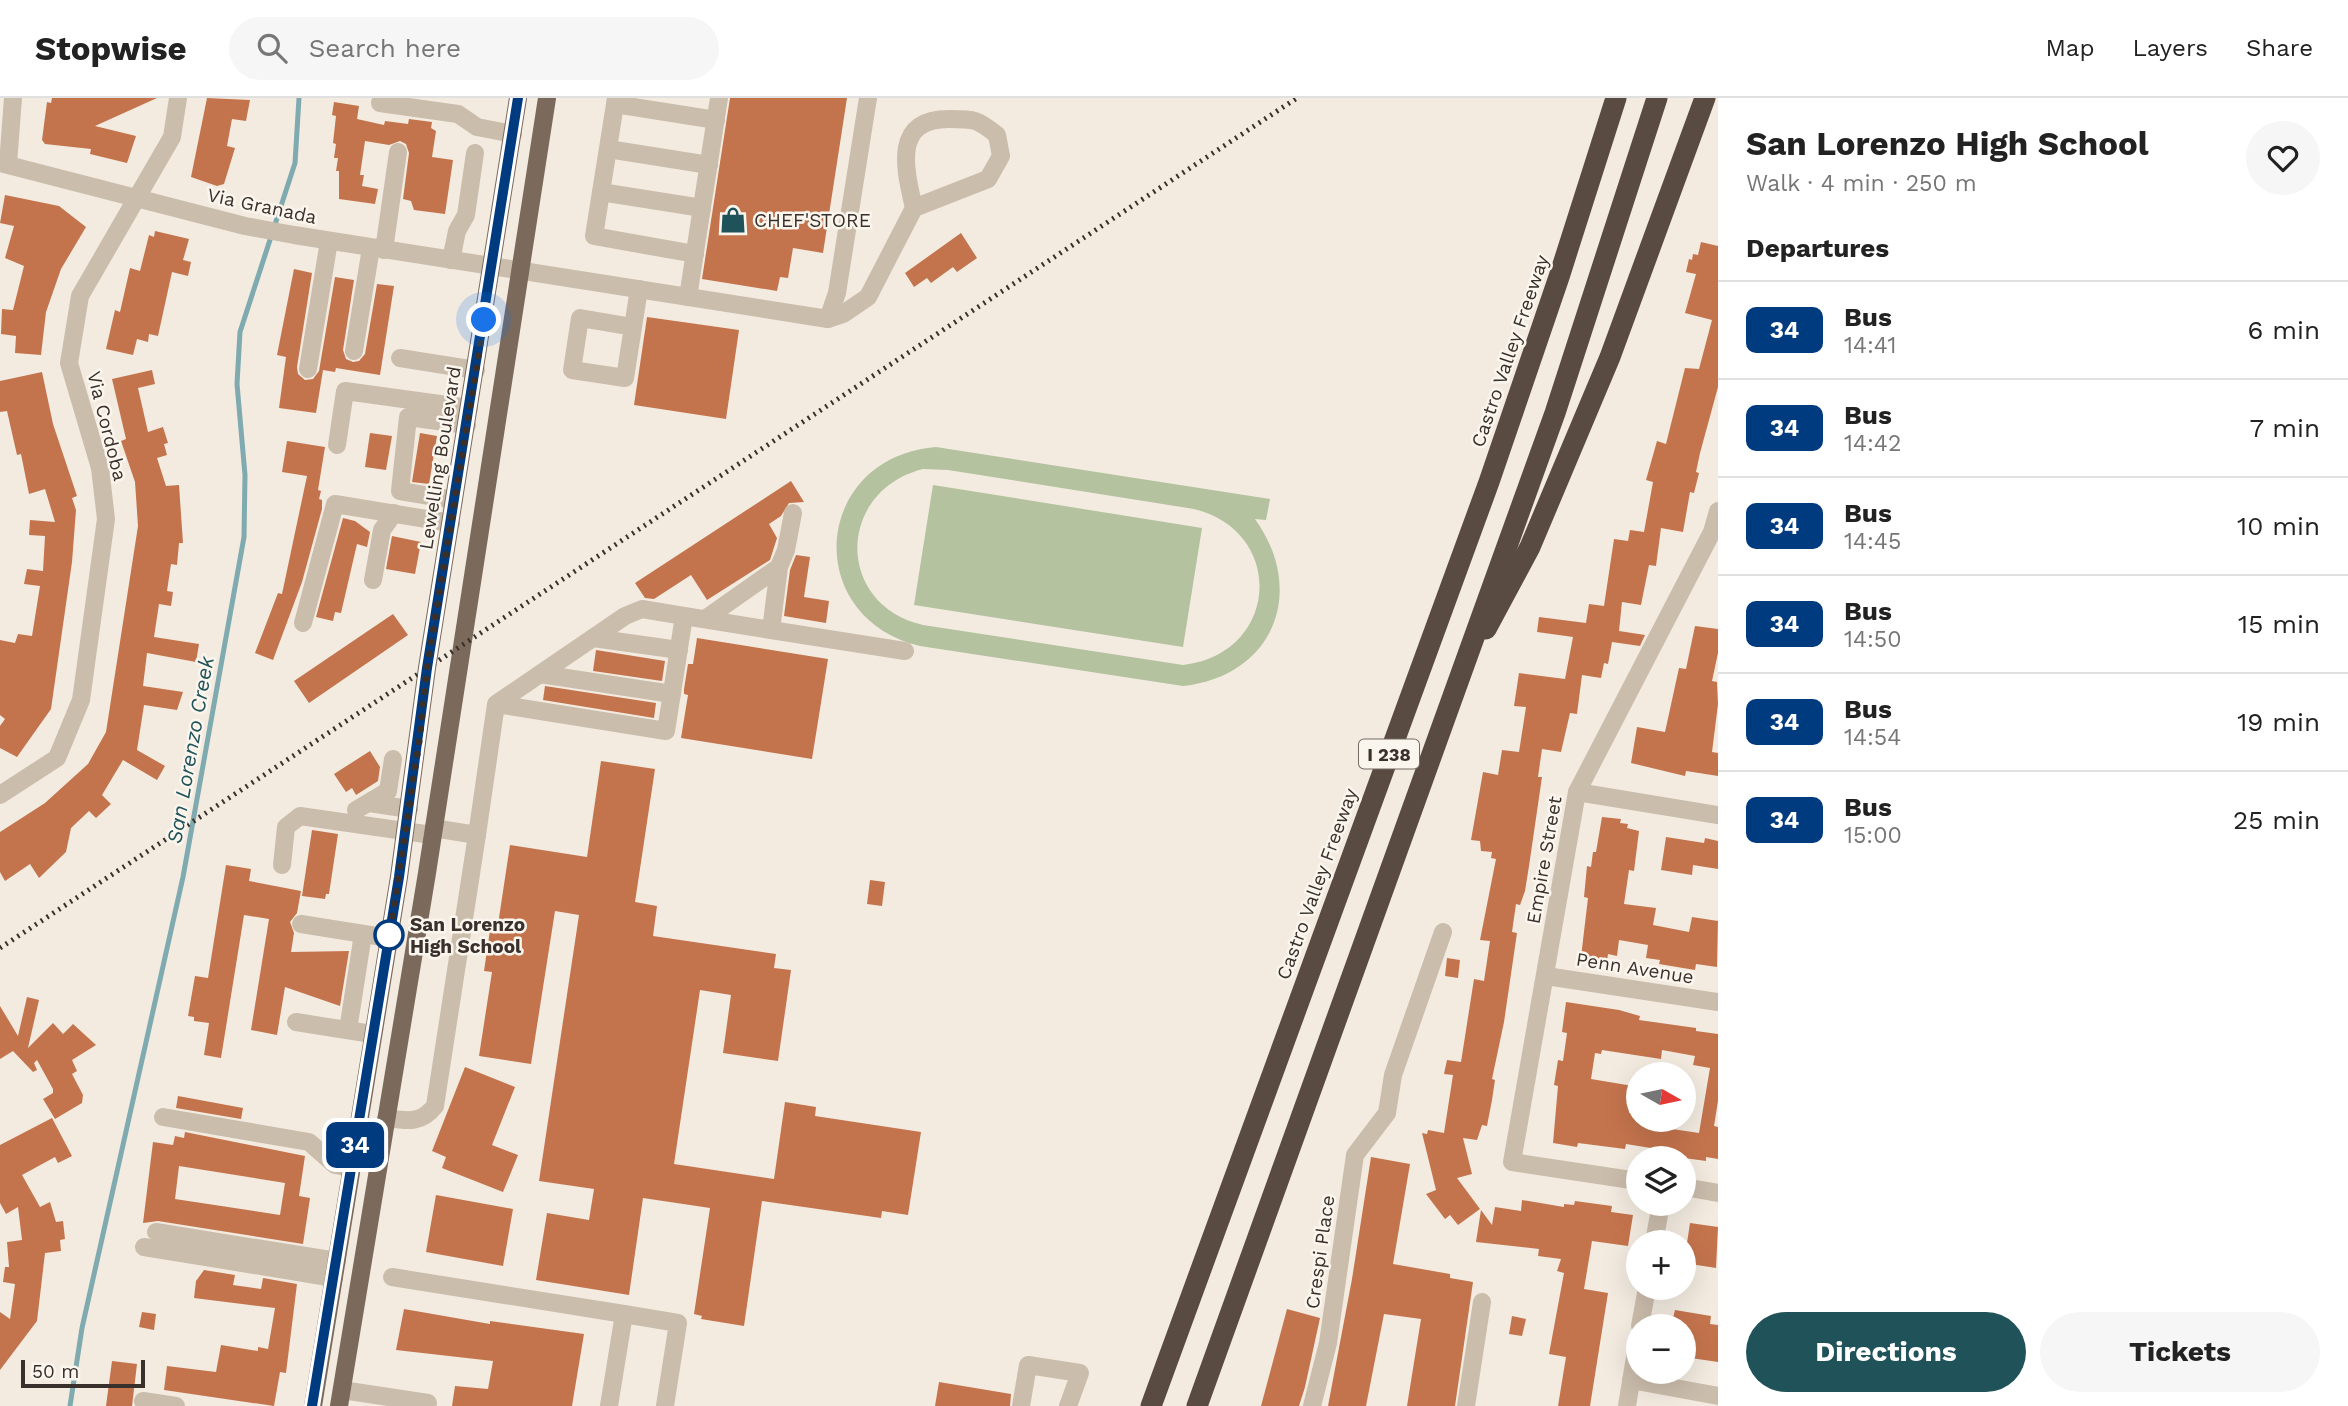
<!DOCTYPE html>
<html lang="en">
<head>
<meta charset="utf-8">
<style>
	body { margin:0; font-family:"Work Sans",sans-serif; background:#f6f6f6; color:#222; height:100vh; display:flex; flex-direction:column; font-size:26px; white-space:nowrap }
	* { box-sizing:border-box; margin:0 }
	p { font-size:23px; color:#767676 }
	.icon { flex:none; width:38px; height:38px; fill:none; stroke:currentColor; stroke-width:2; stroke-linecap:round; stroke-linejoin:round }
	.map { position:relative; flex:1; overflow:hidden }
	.panel { display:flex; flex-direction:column; background:#fff; width:630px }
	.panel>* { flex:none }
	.badge { padding:0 14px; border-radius:10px; font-size:24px; line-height:46px }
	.needle { width:46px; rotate:99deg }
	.buttons { position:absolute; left:1626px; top:964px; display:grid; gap:14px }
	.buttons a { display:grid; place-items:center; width:70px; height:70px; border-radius:50%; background:#fff; box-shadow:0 7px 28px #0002; font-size:35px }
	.scale { position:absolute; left:21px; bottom:18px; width:124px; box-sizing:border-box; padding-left:7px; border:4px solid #39302b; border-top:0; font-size:19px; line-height:24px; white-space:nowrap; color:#39302b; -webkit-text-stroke:5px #faf5ed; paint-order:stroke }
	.you { position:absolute; width:35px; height:35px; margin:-18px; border:5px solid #fff; border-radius:50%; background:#1a73e8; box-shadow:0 0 0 10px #1a73e833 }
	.map>.badge { position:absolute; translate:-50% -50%; box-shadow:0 0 0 4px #fff }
	h2 { padding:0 28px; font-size:26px; line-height:63px }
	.round { display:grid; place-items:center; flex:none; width:74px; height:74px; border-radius:37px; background:#f6f6f6 }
	.headline { display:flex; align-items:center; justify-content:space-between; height:119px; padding:0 28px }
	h1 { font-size:33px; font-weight:700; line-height:52px }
	.cta { display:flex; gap:14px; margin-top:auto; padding:14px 28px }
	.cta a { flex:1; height:80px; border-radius:42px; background:#20525a; color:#fff; font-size:28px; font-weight:700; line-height:80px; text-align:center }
	.cta a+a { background:#f6f6f6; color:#222 }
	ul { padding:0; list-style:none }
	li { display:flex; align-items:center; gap:21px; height:98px; padding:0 28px; border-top:2px solid #e0e0e0 }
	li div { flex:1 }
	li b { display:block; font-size:26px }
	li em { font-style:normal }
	li .badge { min-width:77px; font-weight:700; text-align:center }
	header { display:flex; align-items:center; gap:42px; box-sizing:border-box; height:98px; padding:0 35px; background:#fff; border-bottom:2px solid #e0e0e0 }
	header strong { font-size:33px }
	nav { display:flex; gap:38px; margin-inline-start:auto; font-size:24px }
	.search { width:490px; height:63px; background:#f6f6f6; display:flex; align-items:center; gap:18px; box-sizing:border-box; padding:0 24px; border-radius:38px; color:#767676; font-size:26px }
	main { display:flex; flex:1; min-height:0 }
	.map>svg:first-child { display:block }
	.green { fill:#b4c2a0; fill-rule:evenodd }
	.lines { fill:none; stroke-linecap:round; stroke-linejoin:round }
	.stream { stroke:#7faab0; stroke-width:5 }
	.building { fill:#c4744d; fill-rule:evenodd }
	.minor { stroke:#cbbdac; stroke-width:18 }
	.major { stroke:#7b695c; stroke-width:18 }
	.highway { stroke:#5a4b42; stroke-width:21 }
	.rail { stroke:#39302b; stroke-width:5; stroke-dasharray:2 5; stroke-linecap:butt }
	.line-casing { stroke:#fff; stroke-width:16 }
	.line { stroke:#003b80; stroke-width:10 }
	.walk { stroke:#39302b; stroke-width:7; stroke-dasharray:0 12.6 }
	.stop-dot { fill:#fff; stroke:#003b80; stroke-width:3.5 }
	.labels { text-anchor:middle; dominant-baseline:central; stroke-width:5; stroke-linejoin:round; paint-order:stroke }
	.shield { fill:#faf5ed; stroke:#736b65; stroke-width:2 }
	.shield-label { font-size:18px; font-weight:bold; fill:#39302b }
	.street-label { font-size:19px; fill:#39302b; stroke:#faf5ed }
	.poi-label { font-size:19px; fill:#39302b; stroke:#faf5ed; text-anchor:start }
	.stop-label { font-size:19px; font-weight:bold; fill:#39302b; stroke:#faf5ed; text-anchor:start }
	.water-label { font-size:21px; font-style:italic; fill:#20525a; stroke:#faf5ed }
</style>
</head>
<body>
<header>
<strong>Stopwise</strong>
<div class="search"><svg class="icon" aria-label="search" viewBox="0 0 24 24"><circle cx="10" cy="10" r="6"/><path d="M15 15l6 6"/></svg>Search here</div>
<nav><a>Map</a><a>Layers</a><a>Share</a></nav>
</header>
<main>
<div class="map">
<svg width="1718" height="1308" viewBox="0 0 1718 1308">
	<rect width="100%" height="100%" fill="#f3ebe0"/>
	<g class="green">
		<path d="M936 349 1270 401 1266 422 1255 421C1307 493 1274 578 1183 588L920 548C800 519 813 359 936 349ZM923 371 948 372 1194 411C1287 434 1279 556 1183 567L923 527C835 507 836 393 923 371Z"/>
		<polygon points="933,387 1202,430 1183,549 914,507"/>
	</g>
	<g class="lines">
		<polyline class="stream" points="70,1308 82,1230 183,779 244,439 245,377 237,286 240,234 295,65 299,0"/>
	</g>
	<g class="building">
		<polygon points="52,0 157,0 95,28 136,38 127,65 90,56 91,51 45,46 42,42 47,4 51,5"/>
		<polygon points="207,0 250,2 246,23 232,21 227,48 235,50 224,86 217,88 191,79"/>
		<polygon points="730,0 847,0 823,155 793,150 788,180 780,179 777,193 702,181"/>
		<polygon points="334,4 359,8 357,21 384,27 385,23 408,26 409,21 432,24 431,30 436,33 432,59 453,62 445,116 414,112 411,103 403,101 409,55 406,46 400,43 389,47 365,43 360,77 364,77 362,88 378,91 375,106 339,101 339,73 336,73 338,60 334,60 336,46 333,45 336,18 332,17"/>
		<polygon points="5,97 59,108 86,129 61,171 46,214 41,257 15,255 16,238 1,236 2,211 13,212 24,168 5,160 14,128 0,125"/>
		<polygon points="155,133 189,141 183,162 191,164 188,178 172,174 158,238 149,236 148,244 137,241 133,257 106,251 115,212 120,214 130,170 140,173 149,137 154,139"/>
		<polygon points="961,135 977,160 957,174 953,169 931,185 927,180 914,189 905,175"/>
		<polygon points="1701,144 1718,148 1718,289 1700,355 1696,374 1699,375 1694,395 1690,394 1683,434 1661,430 1656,468 1649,467 1641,507 1622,504 1619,533 1645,537 1640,548 1612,544 1608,566 1604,565 1601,580 1582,577 1577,616 1570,615 1561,654 1542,651 1538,679 1542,679 1529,768 1525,793 1520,807 1516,806 1512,834 1517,835 1504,924 1492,981 1495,982 1492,1002 1487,1028 1482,1027 1477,1042 1463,1040 1472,1076 1457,1080 1480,1111 1458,1127 1450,1117 1445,1121 1426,1096 1436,1092 1422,1035 1427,1036 1428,1032 1444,1035 1453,977 1444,976 1447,962 1461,964 1474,881 1484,883 1490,843 1480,842 1496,761 1491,760 1492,754 1481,753 1480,743 1471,742 1483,674 1498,677 1502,652 1519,654 1526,609 1514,608 1519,575 1565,581 1573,539 1537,534 1539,519 1586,525 1589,506 1604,508 1614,441 1628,443 1630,432 1644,434 1653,384 1646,382 1657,343 1666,346 1685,270 1699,271 1712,222 1685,215 1696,176 1686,174 1689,161 1692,162 1693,156 1698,157"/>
		<polygon points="294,171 312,175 297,269 298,276 305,282 313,281 319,273 335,179 354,182 343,252 346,261 353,264 359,263 365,256 377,186 394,188 380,277 336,270 335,274 323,272 316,315 279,310 286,259 277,257"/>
		<polygon points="647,219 739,232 726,321 634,307"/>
		<polygon points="152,272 155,286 138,290 148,334 163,329 168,345 164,346 167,357 157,360 166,388 179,387 183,445 179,445 177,467 171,466 167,493 173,494 171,508 159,506 154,539 199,546 196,564 147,555 143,588 183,594 177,612 144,607 137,652 165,668 157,682 123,662 102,697 111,706 96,720 89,713 71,730 66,754 39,780 30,766 5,783 0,774 0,734 45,705 88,666 106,634 138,428 135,384 121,343 126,341 112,281"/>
		<polygon points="42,274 53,326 77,398 72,400 76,412 72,464 51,611 17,659 0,650 0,628 5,621 0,617 0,542 15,545 18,536 32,538 40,488 24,486 27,471 43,473 45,438 29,437 30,422 55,424 45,391 29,396 21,356 17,357 7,313 0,314 0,283"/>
		<polygon points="370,335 392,338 386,372 365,369"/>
		<polygon points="420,335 437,338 429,386 412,384"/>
		<polygon points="287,343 325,349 318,392 321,393 319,401 322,402 322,411 302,484 273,562 255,555 278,495 282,496 307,378 282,374"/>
		<polygon points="791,383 804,404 789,405 781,418 769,426 777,440 770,462 707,502 691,477 654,501 645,500 635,485"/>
		<polygon points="343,420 355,423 370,434 367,449 357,446 341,515 335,514 333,523 316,519"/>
		<polygon points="392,438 421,444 415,476 386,471"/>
		<polygon points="796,457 810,459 804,499 829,503 826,525 784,518 790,472"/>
		<polygon points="393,516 408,537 309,605 294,583"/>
		<polygon points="1695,528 1718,531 1718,555 1712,583 1717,584 1718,606 1712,654 1718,655 1718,678 1686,673 1685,678 1631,665 1637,629 1665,634 1679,570 1686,571"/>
		<polygon points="697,540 828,561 812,661 681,640 688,597 684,596 684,591 688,566 693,566"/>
		<polygon points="596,552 665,563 662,583 593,573"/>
		<polygon points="545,588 656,605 654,620 543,602"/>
		<polygon points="370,653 380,669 378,683 356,697 352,690 346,694 334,676"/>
		<polygon points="601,663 655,671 635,804 657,808 653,838 776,856 774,870 791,872 778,963 723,955 731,897 700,892 674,1066 774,1081 785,1004 816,1009 815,1018 921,1034 908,1117 882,1113 881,1120 762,1103 744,1228 701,1221 702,1218 694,1216 710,1110 643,1100 629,1197 536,1182 547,1115 589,1122 594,1091 539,1083 579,817 555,813 531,966 479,958 492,874 484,873 490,832 497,833 510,747 587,759"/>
		<polygon points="1602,719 1621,721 1620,725 1628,726 1627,730 1639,733 1634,773 1629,772 1624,806 1656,810 1653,827 1689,834 1692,819 1718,823 1717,869 1696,866 1695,872 1659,866 1660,862 1646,860 1648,847 1619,842 1617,858 1608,856 1607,863 1581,859 1588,800 1584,799 1587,768 1591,769 1593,754 1596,754"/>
		<polygon points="312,732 338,736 329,796 326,796 325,801 302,798"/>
		<polygon points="1666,739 1704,745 1705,740 1718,743 1718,771 1693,767 1692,777 1661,772"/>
		<polygon points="226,767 251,771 249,783 301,793 297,815 290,824 294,835 291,854 349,853 340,908 285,889 277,937 251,932 269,821 244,817 221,960 204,957 209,925 194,923 194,919 188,918 195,878 208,880"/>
		<polygon points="870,782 885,784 882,808 867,806"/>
		<polygon points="1447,860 1460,862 1458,880 1445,878"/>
		<polygon points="27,899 39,902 28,950 53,925 63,936 73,926 96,947 72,962 77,973 72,976 83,997 82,1005 55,1021 43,1001 53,995 53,991 37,962 34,965 37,972 33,974 13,953 0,961 0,908 18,938"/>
		<path d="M1566 904 1619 912 1640 918 1639 922 1696 930V933L1718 936V1003L1714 1028 1718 1029V1061L1706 1059V1063L1670 1058 1657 1054V1051L1626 1046 1625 1051 1578 1045 1577 1049 1553 1045 1558 988 1554 987 1558 962 1563 963 1567 935 1562 934ZM1602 952 1661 961 1662 952 1695 958 1693 967 1710 970 1699 1035 1652 1028V1022H1638V1016L1629 1015 1633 988 1591 981 1595 955 1601 956Z"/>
		<polygon points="465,969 515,989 492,1047 518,1057 503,1094 442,1070 446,1059 432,1053"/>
		<polygon points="178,998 243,1010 241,1021 176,1010"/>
		<polygon points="52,1020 72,1058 58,1065 55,1059 22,1077 40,1109 50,1104 56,1124 63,1123 65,1141 60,1142 61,1153 45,1155 37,1223 0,1272 0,1214 10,1221 15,1186 3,1184 5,1169 9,1169 7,1144 22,1142 18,1109 6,1116 0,1105 0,1047"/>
		<path d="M185 1034 305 1058 299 1098 310 1100 303 1146 158 1123 143 1125 153 1044 173 1047 175 1038 184 1040ZM179 1068 285 1085 280 1117 175 1101Z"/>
		<polygon points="1371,1059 1410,1066 1393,1166 1450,1176 1450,1180 1473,1184 1455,1308 1407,1308 1421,1221 1384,1216 1366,1308 1328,1308 1352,1181"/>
		<polygon points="436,1097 513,1111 503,1168 426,1154"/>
		<polygon points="1522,1102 1564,1109 1564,1106 1574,1107 1575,1103 1612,1108 1611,1114 1633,1117 1628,1148 1592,1143 1584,1191 1608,1195 1590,1308 1558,1308 1566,1259 1549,1256 1564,1175 1557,1173 1561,1161 1538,1158 1539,1151 1476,1144 1481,1112 1492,1127 1495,1109 1521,1113"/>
		<polygon points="1690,1125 1718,1129 1716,1170 1684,1165"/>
		<polygon points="204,1172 235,1177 233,1187 261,1191 263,1180 297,1186 286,1275 280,1274 274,1308 164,1292 167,1268 216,1274 221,1247 258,1253 258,1249 268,1251 275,1210 194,1200 196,1183"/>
		<polygon points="404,1211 490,1226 490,1223 584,1236 572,1308 452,1308 455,1288 488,1291 493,1263 396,1252"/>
		<polygon points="1287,1211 1320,1220 1305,1289 1299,1308 1261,1308"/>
		<polygon points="1675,1212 1711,1218 1710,1226 1718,1227 1718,1264 1684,1259 1684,1228 1671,1228"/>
		<polygon points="142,1214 156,1216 154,1232 139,1229"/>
		<polygon points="1512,1218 1526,1221 1522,1238 1509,1236"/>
		<polygon points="112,1263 137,1266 132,1308 106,1308"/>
		<polygon points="939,1284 1011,1296 1010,1308 935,1308"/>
	</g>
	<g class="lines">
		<g class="minor">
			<polyline points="616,0 594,138 695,156"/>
			<polyline points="380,5 458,16 477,29 513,36"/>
			<polyline points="615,6 716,22"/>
			<polyline points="608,51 709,67"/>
			<polyline points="0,65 245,128 294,137 828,221 837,195 868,0"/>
			<polyline points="8,66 13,0"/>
			<polyline points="601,94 702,110"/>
			<polyline points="384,152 398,54"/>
			<polyline points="451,162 457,133 466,117 475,55"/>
			<polyline points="688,199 719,0"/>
			<path d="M828 221 843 216 868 199 914 110 988 81 1001 58 997 37C977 21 975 21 949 21 892 21 905 71 914 110"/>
			<polyline points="633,229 580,220 572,272 625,280 639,191"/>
			<polyline points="354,253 371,150"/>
			<polyline points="400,260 476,272"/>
			<polyline points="308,271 329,143"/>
			<polyline points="337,347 345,293 469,310"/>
			<polyline points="454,402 400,393 408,319 467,327"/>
			<polyline points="373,482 382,432 394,415"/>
			<polyline points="684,518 771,532 779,469 786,452 793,415"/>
			<polyline points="705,521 779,469"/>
			<polyline points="303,525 335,406 451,425"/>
			<polyline points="771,532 905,553"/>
			<polyline points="593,540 679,552"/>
			<polyline points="540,576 672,596"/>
			<polyline points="1577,694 1718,717"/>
			<polyline points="0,697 57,660 81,602 106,421 100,370 69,265 80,198 172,39 178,0"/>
			<polyline points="369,705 409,711"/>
			<polyline points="356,712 388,693 393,661"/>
			<polyline points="433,730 477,737 496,606 625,518 642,511 684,518 666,633 496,606"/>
			<polyline points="282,767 286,729 300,718 432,737"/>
			<polyline points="301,826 389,840"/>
			<polyline points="1546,878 1718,904"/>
			<polyline points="296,924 372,936"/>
			<polyline points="348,932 363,836"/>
			<polyline points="163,1019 309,1044 335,1067 352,1070"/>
			<path d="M386 1020C407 1023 421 1026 435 1008L477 737"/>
			<polyline points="1638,1083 1512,1064 1577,694 1712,434 1718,413"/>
			<polyline points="1684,1089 1718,1095"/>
			<polyline points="156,1134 337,1163"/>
			<polyline points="1654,1144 1661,1106"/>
			<polyline points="144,1149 334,1180"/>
			<polyline points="392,1179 624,1216"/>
			<polyline points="1640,1228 1647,1190"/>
			<polyline points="1631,1282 1718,1298"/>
			<polyline points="342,1292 428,1305"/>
			<polyline points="143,1303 176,1308"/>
			<polyline points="609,1308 624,1216 678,1225 665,1308"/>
			<polyline points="1021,1308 1028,1267 1080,1275 1068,1308"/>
			<polyline points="1312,1308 1328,1245 1355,1057 1387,1015 1393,977 1443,834"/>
			<polyline points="1466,1308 1482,1204"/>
			<polyline points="1627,1308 1638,1241"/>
		</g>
		<g class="major">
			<polyline points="313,1308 399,779 427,570 518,0"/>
			<polyline points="339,1308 427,775 547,0"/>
		</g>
		<g class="highway">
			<polyline points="1486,531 1530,449 1610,259 1705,0"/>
			<polyline points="1151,1308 1489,384 1559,179 1616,0"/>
			<polyline points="1197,1308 1555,315 1657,0"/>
		</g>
		<polyline class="rail" points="0,850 1297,0"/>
	</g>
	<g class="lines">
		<g class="line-casing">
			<polyline id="line" points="312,1308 399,779 427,570 518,0"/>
		</g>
		<use href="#line" class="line"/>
		<polyline class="walk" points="389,837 389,840 419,644 427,570 484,222"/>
	</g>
	<defs>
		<g id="shop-bare" transform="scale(2.1)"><path d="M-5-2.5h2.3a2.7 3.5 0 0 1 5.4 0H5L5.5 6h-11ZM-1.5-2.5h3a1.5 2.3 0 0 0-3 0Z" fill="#20525a" stroke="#faf5ed" stroke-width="2.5" paint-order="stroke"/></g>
	</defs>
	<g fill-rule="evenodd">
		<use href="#shop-bare" x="733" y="122"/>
	</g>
	<circle class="stop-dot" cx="389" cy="837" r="14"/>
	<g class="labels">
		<rect class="shield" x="1359" y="641.5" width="60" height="29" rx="5"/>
		<g class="shield-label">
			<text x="1389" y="656">I 238</text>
		</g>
		<g class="street-label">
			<text transform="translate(262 108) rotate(12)">Via Granada</text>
			<text transform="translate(1510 253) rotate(-71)">Castro Valley Freeway</text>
			<text transform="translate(107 328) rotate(76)">Via Cordoba</text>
			<text transform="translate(440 360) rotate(-81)">Lewelling Boulevard</text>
			<text transform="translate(1544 762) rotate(-80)">Empire Street</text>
			<text transform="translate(1317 786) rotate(-70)">Castro Valley Freeway</text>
			<text transform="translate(1635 870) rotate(9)">Penn Avenue</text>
			<text transform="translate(1320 1154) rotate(-82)">Crespi Place</text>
		</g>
		<g class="poi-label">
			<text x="754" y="122">CHEF'STORE</text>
		</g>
		<g class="stop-label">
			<text x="410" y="826">San Lorenzo<tspan x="410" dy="22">High School</tspan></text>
		</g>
		<g class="water-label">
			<text transform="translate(190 652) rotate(-80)">San Lorenzo Creek</text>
		</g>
	</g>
</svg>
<div class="buttons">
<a><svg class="needle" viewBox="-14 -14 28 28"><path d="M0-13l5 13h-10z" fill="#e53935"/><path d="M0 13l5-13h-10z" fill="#767676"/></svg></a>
<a><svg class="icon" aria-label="layers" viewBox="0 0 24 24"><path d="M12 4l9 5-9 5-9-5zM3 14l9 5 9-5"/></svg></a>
<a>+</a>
<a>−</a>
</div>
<div class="scale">50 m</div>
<div class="you" style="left:484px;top:222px"></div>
<b class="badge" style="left:355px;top:1047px;background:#003b80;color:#fff">34</b>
</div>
<section class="panel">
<div class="headline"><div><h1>San Lorenzo High School</h1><p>Walk · 4 min · 250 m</p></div><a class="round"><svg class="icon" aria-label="heart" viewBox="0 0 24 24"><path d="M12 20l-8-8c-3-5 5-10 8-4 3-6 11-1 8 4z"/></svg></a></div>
<h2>Departures</h2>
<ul>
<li><span class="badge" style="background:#003b80;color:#fff">34</span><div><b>Bus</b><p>14:41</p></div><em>6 min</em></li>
<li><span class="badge" style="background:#003b80;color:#fff">34</span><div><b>Bus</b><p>14:42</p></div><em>7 min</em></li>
<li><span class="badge" style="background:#003b80;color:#fff">34</span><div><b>Bus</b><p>14:45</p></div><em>10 min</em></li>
<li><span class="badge" style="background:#003b80;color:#fff">34</span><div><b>Bus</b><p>14:50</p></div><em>15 min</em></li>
<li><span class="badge" style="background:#003b80;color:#fff">34</span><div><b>Bus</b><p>14:54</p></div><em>19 min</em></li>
<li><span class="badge" style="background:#003b80;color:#fff">34</span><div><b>Bus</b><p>15:00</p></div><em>25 min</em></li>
</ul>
<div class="cta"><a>Directions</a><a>Tickets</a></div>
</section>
</main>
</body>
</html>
